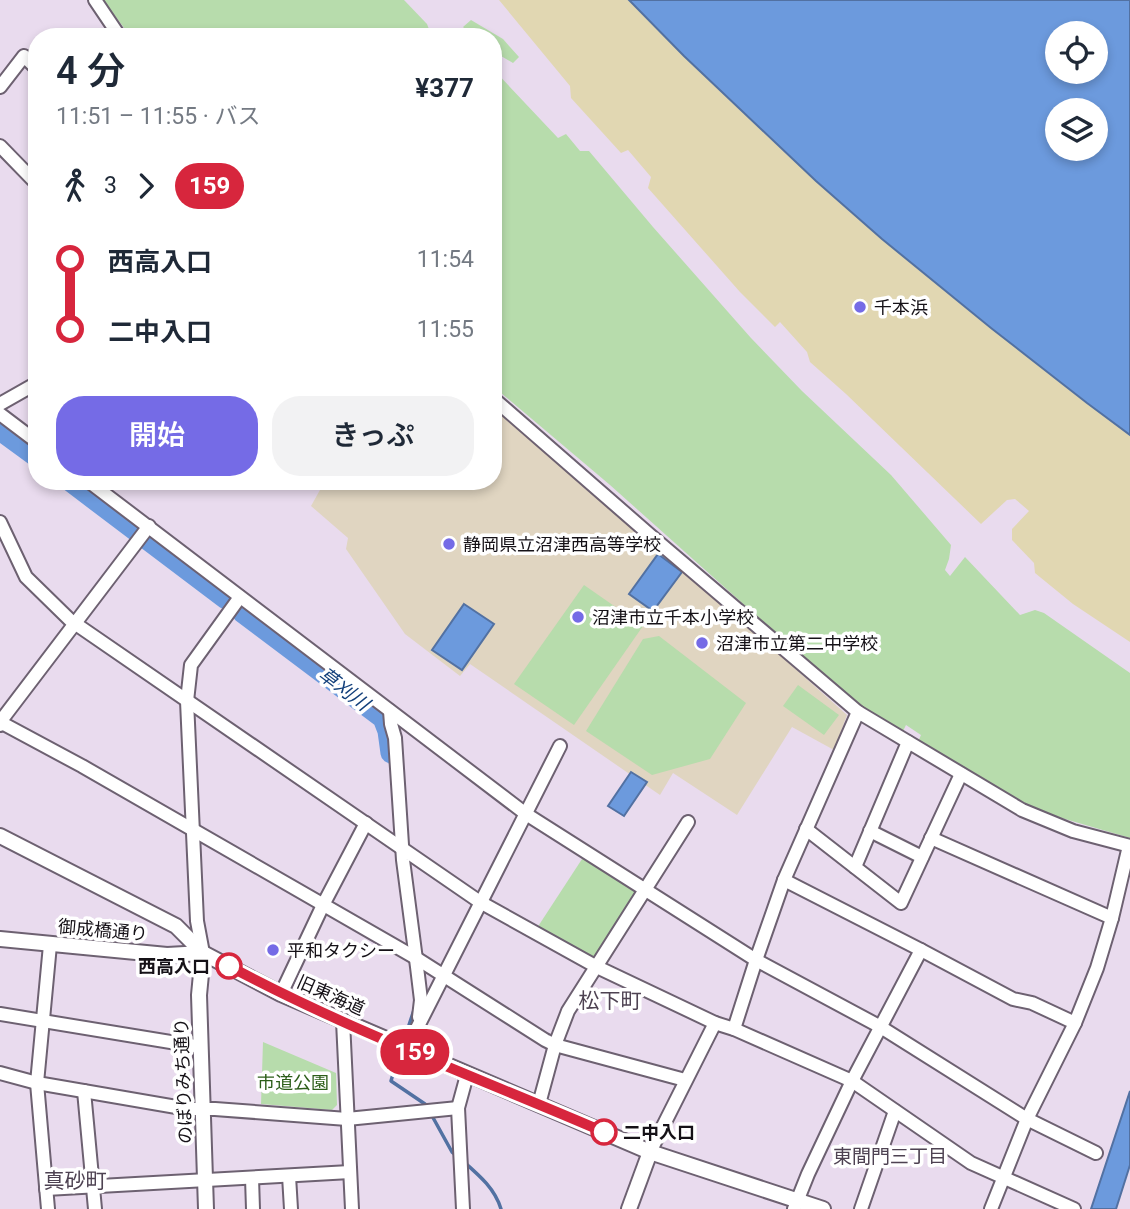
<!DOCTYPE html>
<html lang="ja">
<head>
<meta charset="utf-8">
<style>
	body { margin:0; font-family:Roboto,"Noto Sans JP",sans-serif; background:#f2f2f3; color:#1f2937; height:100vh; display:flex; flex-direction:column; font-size:26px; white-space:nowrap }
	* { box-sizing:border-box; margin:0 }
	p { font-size:23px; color:#747a83 }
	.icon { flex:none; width:38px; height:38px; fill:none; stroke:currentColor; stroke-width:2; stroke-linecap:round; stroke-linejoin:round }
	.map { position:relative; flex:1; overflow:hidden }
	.sheet { position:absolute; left:28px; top:28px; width:474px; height:462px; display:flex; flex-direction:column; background:#fff; border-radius:28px; box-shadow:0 4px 10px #0003 }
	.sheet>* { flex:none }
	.badge { padding:0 14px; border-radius:23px; font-size:24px; line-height:46px }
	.tools { position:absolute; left:1045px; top:21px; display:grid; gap:14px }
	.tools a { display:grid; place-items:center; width:63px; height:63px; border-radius:50%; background:#fff; box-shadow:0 4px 10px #0003; font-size:35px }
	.map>.badge { position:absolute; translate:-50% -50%; box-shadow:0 0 0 4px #fff }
	.legs { display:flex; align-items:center; gap:10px; height:77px; padding:0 28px; font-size:23px }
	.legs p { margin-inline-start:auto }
	.summary { display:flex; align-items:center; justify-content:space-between; height:119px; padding:0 28px }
	h1 { font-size:38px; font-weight:600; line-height:52px }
	.action { display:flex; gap:14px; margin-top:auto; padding:14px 28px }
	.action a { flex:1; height:80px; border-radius:28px; background:#756be6; color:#fff; font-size:28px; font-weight:600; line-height:80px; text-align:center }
	.action a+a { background:#f2f2f3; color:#1f2937 }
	ul { padding:0 28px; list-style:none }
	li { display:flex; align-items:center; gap:24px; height:70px; font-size:26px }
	li i { display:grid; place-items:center; width:10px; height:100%; margin:0 9px; background:currentColor }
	li i::after { content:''; width:18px; height:18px; margin:-9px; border:5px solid; border-radius:50%; background:#fff }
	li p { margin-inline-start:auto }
	li:first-child i { background:linear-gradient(#0000 50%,currentColor 0) }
	li:last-child i { background:linear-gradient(currentColor 50%,#0000 0) }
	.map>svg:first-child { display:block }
	.education { fill:#e0d5c1 }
	.green { fill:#b7dcac }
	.sand { fill:#e1d7b2 }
	.water { fill:#6c9add; stroke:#5271a2; stroke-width:2; fill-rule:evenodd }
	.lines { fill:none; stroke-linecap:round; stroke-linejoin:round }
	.stream { stroke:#5271a2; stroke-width:3.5 }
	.river { stroke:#6c9add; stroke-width:21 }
	.minor-casing { stroke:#6d6171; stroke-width:16 }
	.tertiary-casing { stroke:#6d6171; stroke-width:18 }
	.minor { stroke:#fff; stroke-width:12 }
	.tertiary { stroke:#fff; stroke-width:14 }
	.line-1-casing { stroke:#fff; stroke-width:16 }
	.line-1 { stroke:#d7263d; stroke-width:10 }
	.poi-dot { fill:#756be6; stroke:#fff; stroke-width:2.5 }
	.stop-1-dot { fill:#fff; stroke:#d7263d; stroke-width:3.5 }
	.labels { text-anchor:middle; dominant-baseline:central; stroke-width:7; stroke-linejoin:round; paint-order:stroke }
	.poi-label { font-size:18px; fill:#151117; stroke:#fff; text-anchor:start }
	.street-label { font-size:18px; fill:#151117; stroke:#fff }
	.stop-label { font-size:18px; font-weight:bold; fill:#151117; stroke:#fff; text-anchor:end }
	.park-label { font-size:18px; fill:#2d5e1a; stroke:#fff }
	.water-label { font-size:19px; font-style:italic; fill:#123f7b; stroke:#fff }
	.neighbourhood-label { font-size:19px; fill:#4e4252; stroke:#fff }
	.quarter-label { font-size:21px; fill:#4e4252; stroke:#fff }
</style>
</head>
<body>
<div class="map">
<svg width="1130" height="1209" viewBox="0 0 1130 1209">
	<rect width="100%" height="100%" fill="#e9dbee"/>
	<polygon class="education" points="494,406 589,490 686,571 847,715 834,750 792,727 737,815 673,773 660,795 470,664 460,676 405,634 346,549 348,538 311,506 325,481 494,481"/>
	<g class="green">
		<polygon points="103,0 404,0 427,24 432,37 131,37"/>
		<polygon points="471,20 503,39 519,57 513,63 494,52 494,37 473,37 463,27"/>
		<polygon points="494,70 558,138 566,134 580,151 589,151 653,227 751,338 802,391 891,475 951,545 949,559 945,570 950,576 965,557 1020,615 1035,610 1044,613 1130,673 1130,838 1041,812 1014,799 918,742 921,735 906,725 902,733 866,711 816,669 610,485 494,387"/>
		<polygon points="584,585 643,626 574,725 514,684"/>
		<polygon points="659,636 746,703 710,759 652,775 586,731 643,639"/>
		<polygon points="798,685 839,715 824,735 783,706"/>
		<polygon points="584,856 636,892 593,958 537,928"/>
		<polygon points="263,1042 336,1073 337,1105 332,1110 261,1104"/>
	</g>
	<path class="sand" d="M499 0H629C690 62 752 123 816 181 857 218 900 253 942 288 1004 338 1066 388 1130 435V642L1073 604 1035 573 1034 563 1012 540V529L1029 511 1015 499 1007 500 981 524 846 394 810 362 807 352 780 322 775 327 740 292 648 188 651 177 628 150 621 153 571 98 570 86Z"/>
	<g class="water">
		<path d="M629 0H1130V435L1087 403 991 328 882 239 816 181 684 56ZM1096 33V72H1057V33ZM1096 110V149H1057V110Z"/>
		<polygon points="658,554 682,572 653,611 629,594"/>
		<polygon points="464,604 494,624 462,670 432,650"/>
		<polygon points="631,772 647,782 624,816 608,806"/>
		<polygon points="1130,1091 1130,1165 1116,1209 1091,1209"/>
	</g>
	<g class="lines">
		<g class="stream">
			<polyline points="409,1025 415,1007"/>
			<polyline points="395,1067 391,1081 425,1104 427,1107"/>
			<polyline points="431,1114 452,1152 456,1155"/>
			<path d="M464 1162C480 1176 495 1189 501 1209"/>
		</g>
		<g class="river">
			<polyline points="0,430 37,457"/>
			<polyline points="70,481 226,599"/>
			<polyline points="242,612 383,718 388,731 391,753"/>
		</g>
		<g class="minor-casing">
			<g id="minor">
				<polyline points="95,0 120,37"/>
				<polyline points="0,87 24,56 37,69"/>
				<polyline points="0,146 37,184"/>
				<polyline points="494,399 650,535 858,712 1022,810 1073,831 1130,846"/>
				<polyline points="0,404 37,383"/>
				<polyline points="0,414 37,442"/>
				<polyline points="88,481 526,814 756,960 879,1026 1027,1119 1096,1153"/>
				<polyline points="0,522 26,577 70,620 480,902 597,967 715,1023 734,1029 852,1081 971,1163 1074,1209"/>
				<polyline points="390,711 391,724 395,738 403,860 417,967 421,1000 419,1017"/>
				<polyline points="0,722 82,766 416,958 545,1040 555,1045 685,1080"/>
				<polyline points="0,725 3,718 149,526"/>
				<polyline points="806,829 901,903 961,774"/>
				<polyline points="870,831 922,857"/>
				<polyline points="931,838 1112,918"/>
				<polyline points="855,867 908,742"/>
				<polyline points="784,880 921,950 1013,999 1032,1003 1075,1023"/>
				<polyline points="203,953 197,921 187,701 191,665 240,597"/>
				<polyline points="281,994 323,905 366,823"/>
				<polyline points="0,1014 201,1047"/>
				<polyline points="343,1021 352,1209"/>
				<polyline points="734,1029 756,960 784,880 858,712"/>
				<polyline points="407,1048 560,746"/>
				<polyline points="0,1073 37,1083 188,1109 215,1109 347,1119 458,1108"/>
				<polyline points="84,1091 95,1209"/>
				<polyline points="539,1104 555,1045 568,1011 688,822"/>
				<polyline points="650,1152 715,1023"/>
				<polyline points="289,1176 291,1209"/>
				<polyline points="252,1178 253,1209"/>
				<polyline points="46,1189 350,1172"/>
				<polyline points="48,1209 37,1083 50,945"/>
				<polyline points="463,1209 458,1108 467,1075"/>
				<polyline points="794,1209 808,1174 852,1081 921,950"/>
				<polyline points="861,1209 895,1111"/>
				<polyline points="991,1209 1027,1119 1075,1023 1097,968 1112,918 1129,846"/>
			</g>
		</g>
		<g class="tertiary-casing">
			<g id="tertiary">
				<polyline points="0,836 176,926 203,953 281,994 650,1152 823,1209"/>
				<polyline points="0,939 167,955 203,953 199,995 206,1209"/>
				<polyline points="629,1209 650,1152"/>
			</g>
		</g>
		<use href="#minor" class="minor"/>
		<use href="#tertiary" class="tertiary"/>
	</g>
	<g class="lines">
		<g class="line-1-casing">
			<path id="line-1" d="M229 966C350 1031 479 1078 604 1132"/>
		</g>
		<use href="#line-1" class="line-1"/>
	</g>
	<g class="poi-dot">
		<circle cx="860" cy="307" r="7"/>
		<circle cx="449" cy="544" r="7"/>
		<circle cx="578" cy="617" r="7"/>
		<circle cx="702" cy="643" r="7"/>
		<circle cx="273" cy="950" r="7"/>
	</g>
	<g class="stop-1-dot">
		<circle cx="229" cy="966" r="12"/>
		<circle cx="604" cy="1132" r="12"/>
	</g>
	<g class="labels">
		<g class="poi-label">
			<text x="874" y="307">千本浜</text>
			<text x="463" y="544">静岡県立沼津西高等学校</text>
			<text x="592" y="617">沼津市立千本小学校</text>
			<text x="716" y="643">沼津市立第二中学校</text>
			<text x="287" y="950">平和タクシー</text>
		</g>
		<g class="street-label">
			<text transform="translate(103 930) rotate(5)">御成橋通り</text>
			<text transform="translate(331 995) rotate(24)">旧東海道</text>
			<text transform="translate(183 1081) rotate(-92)">のぼりみち通り</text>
		</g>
		<g class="stop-label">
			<text x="210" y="966">西高入口</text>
			<text x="623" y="1132" text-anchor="start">二中入口</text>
		</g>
		<g class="park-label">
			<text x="293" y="1082">市道公園</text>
		</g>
		<g class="water-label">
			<text transform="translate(344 689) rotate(37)">草刈川</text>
		</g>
		<g class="neighbourhood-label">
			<text x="890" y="1156">東間門三丁目</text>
		</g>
		<g class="quarter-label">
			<text x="610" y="1001">松下町</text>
			<text x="75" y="1181">真砂町</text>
		</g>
	</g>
</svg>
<div class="tools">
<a><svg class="icon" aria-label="locate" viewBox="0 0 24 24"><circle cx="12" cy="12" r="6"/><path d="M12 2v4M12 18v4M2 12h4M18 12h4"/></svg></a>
<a><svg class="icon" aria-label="layers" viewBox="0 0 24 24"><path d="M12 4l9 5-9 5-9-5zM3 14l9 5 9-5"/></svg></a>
</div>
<b class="badge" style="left:415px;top:1052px;background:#d7263d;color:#fff">159</b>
<section class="sheet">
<div class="summary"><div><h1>4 分</h1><p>11:51 – 11:55 · バス</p></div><b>¥377</b></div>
<div class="legs"><svg class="icon" aria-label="walk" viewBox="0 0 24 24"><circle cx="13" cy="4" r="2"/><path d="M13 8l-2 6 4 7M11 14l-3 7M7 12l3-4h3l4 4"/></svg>3<svg class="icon" aria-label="forward" viewBox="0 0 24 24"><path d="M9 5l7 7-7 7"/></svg><b class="badge" style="background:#d7263d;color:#fff">159</b></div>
<ul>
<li><i style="color:#d7263d"></i><b>西高入口</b><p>11:54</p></li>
<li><i style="color:#d7263d"></i><b>二中入口</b><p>11:55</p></li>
</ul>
<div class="action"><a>開始</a><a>きっぷ</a></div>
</section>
</div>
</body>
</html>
